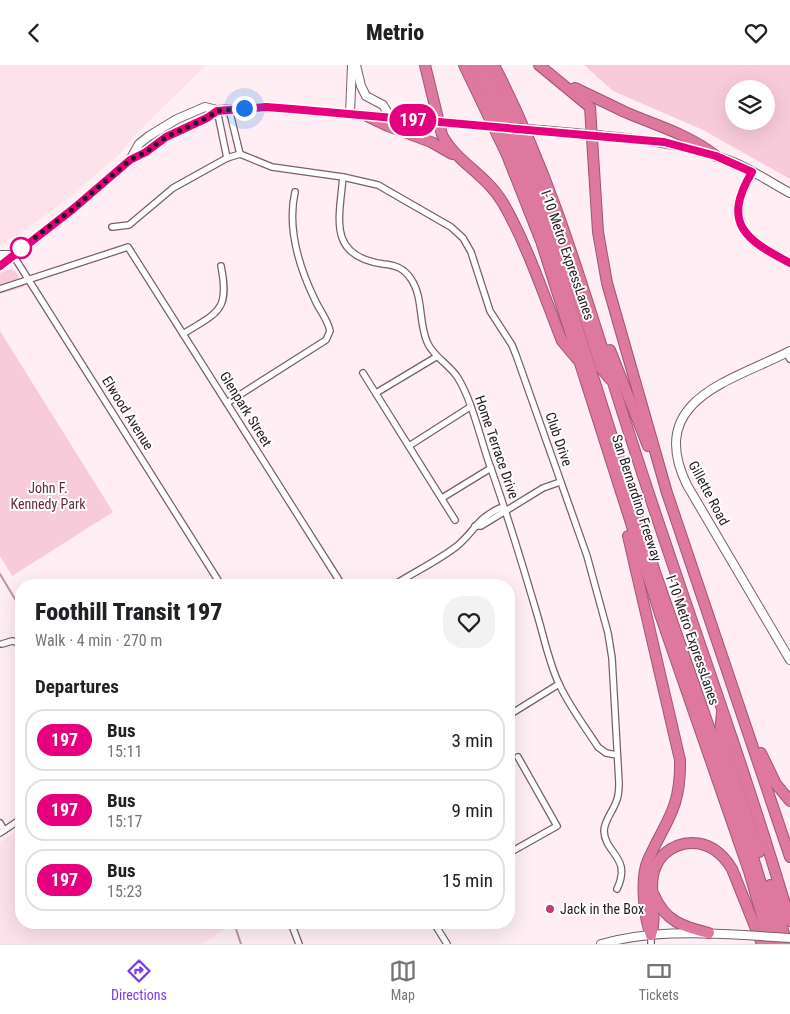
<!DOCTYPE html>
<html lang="en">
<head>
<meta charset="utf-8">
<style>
	body { margin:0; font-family:"Roboto Condensed",sans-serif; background:#f2f2f2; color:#202124; height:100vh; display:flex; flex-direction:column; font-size:19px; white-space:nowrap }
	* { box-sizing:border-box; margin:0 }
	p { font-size:16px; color:#757577 }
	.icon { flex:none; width:28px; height:28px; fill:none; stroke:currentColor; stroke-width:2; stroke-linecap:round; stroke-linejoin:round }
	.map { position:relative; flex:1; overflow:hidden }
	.panel { position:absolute; left:15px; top:514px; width:500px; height:350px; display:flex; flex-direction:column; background:#fff; border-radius:20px; box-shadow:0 5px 20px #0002 }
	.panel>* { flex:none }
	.badge { padding:0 10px; border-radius:16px; font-size:18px; line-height:32px }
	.tools { position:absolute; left:725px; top:15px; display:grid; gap:10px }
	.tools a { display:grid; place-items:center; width:50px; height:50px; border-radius:50%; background:#fff; box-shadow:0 5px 20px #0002; font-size:25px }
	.you { position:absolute; width:25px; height:25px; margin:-12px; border:4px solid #fff; border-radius:50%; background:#1a73e8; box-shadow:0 0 0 8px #1a73e833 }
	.map>.badge { position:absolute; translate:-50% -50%; box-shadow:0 0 0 2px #fff }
	h2 { padding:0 20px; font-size:19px; line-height:45px }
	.round { display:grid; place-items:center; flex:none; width:52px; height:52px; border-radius:20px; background:#f2f2f2 }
	.summary { display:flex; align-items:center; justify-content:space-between; height:85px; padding:0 20px }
	h1 { font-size:24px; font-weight:800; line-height:38px }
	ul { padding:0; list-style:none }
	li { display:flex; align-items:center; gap:15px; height:62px; margin:0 10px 8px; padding:0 10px; border:2px solid #e0e0e0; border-radius:20px }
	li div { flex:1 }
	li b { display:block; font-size:19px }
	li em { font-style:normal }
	li .badge { min-width:55px; font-weight:700; text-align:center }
	header { display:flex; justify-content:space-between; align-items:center; height:65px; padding:0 20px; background:#fff; font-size:22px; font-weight:800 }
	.tab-bar { display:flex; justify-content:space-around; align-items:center; height:70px; border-top:1px solid #e0e0e0; background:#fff; font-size:14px; color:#757577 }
	.tab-bar a { display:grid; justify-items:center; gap:2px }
	.tab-bar .active { color:#7c3aed }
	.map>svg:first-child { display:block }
	.built { fill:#fee2eb }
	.green { fill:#f8cbda; fill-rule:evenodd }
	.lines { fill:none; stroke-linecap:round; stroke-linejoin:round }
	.stream { stroke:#c093a2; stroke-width:2 }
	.street-casing { stroke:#776168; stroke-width:8 }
	.secondary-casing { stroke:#776168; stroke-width:10 }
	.highway-casing { stroke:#9d5772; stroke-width:12 }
	.street { stroke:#fff; stroke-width:5.5 }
	.secondary { stroke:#fff; stroke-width:8 }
	.highway { stroke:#de789f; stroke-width:10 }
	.secondary-bridge-casing { stroke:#776168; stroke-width:10; stroke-linecap:butt }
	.secondary-bridge { stroke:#fff; stroke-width:8 }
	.line-casing { stroke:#fff; stroke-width:11 }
	.line { stroke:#e6007e; stroke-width:8 }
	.walk { stroke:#231a1d; stroke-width:5; stroke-dasharray:0 9 }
	.stop-dot { fill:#fff; stroke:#e6007e; stroke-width:2.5 }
	.poi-dot { fill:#c13977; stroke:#fff; stroke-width:2 }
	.labels { text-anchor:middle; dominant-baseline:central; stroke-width:4; stroke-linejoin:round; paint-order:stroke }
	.street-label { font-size:14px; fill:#231a1d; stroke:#fff }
	.park-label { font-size:14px; fill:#642b42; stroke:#fff }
	.poi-label { font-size:14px; fill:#231a1d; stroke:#fff; text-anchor:start }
</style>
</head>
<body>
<header><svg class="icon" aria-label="back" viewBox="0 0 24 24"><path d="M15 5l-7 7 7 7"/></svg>Metrio<svg class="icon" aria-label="heart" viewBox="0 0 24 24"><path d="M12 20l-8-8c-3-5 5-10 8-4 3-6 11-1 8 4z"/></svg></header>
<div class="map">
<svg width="790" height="879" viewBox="0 0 790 879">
	<rect width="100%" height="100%" fill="#ffeff4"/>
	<g class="built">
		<polygon points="0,0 206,0 133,72 120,89 52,146 0,181"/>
		<polygon points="21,763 21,858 220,858 225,864 202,879 0,879 0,777"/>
	</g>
	<g class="green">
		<path d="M584 0H790V114L703 65 613 26ZM734 24H766V56H734Z"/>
		<polygon points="11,204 16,207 24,222 0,229 0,208"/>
		<polygon points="0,266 113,447 12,511 0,491"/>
	</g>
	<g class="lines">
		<g class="stream">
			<polyline points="0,509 21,544"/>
			<polyline points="234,858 241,879"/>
		</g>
		<g class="street-casing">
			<g id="street">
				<polyline points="229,44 240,89"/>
				<polyline points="217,45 227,93"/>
				<path d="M343 112C339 155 328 191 383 199 395 200 404 203 411 214 424 233 418 259 428 279 435 293 450 300 458 313 472 336 480 372 489 398 507 448 522 498 537 549 544 572 549 599 560 621 570 642 585 662 598 682L606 688 617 690"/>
				<path d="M112 162 129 160 173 123 227 93 240 89 272 102 343 112 378 120 451 162 463 173 471 187 490 246 512 280 516 290 587 491 608 568 612 593 619 718C619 724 619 731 616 737 613 746 604 756 604 766 605 789 632 792 617 824"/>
				<polyline points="13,190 221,520"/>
				<polyline points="0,224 128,182 342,520"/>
				<path d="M183 269C218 247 230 246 221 201"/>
				<polyline points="786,288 790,294"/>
				<polyline points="363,308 455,455"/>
				<polyline points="376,328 436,292"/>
				<path d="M227 338 326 275 330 266C328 255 320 246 315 235 299 202 287 163 295 127"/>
				<polyline points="409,381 470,342"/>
				<polyline points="442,433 491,403"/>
				<polyline points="475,461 481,461 543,423 560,417"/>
				<path d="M394 520C414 507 438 496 457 481 475 466 476 454 500 443L506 445"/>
				<polyline points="2,579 12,576 21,578"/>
				<polyline points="509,650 559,619"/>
				<polyline points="0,758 4,765"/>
				<polyline points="0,768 21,754"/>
				<polyline points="509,788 557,761 518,692"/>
				<polyline points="291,858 299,879"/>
				<polyline points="434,858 447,879"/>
				<polyline points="651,870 651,879"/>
			</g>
		</g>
		<g class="secondary-casing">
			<g id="secondary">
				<polyline points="356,0 361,21 366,31 383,40 391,53"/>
				<polyline points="350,49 352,0"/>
				<path d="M553 66C614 72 675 74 733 97 753 105 771 118 790 128"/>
				<polyline points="130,95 139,79 149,71 177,54 205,42 217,45 266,42 475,60"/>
				<path d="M752 107C722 159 745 175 790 198"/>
				<polyline points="0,190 13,190"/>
				<polyline points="0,201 73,144 130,95 146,87 166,72 207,53 217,45"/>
				<path d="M790 286C732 316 645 334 687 420L790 595"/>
				<path d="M601 879C647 866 696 867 744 870"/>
			</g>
		</g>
		<g class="highway-casing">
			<g id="highway">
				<path d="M425 0 442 70C456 97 487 110 503 138 526 177 545 233 562 276L577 294"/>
				<polyline points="464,0 507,90 541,176 660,549 749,806 770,879"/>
				<polyline points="475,0 521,100 551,179 655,507 741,754 780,879"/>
				<path d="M483 0C534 96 569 199 601 303L610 314"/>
				<path d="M494 0C558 124 590 249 633 380 684 539 743 695 790 856"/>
				<polyline points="539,0 590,42 598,167 607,218 667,428 790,792"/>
				<path d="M575 23C592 31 608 39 625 47 657 61 688 69 716 91"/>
				<polyline points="367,51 388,61 431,77 452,89"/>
				<polyline points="610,285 648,381"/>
				<path d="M628 471 680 695C681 744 666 755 648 795 640 813 644 853 651 870"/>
				<polyline points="722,648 720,667 759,787"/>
				<polyline points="761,688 776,719 790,736"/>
				<polyline points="770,820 787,879"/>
				<path d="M654 830C665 856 683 862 709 868"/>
				<path d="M651 870C660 844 641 813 664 789 672 782 681 778 692 778 711 778 723 789 732 804L762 879"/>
			</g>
		</g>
		<use href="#street" class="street"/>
		<use href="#secondary" class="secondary"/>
		<use href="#highway" class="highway"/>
		<g class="secondary-bridge-casing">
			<g id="secondary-bridge">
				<polyline points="475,60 553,66"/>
				<polyline points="744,870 790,873"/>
			</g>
		</g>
		<use href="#secondary-bridge" class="secondary-bridge"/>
	</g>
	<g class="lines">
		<g class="line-casing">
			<path id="line" d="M0 201 73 144 130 95 146 87 166 72 207 53 217 46 266 42 292 44 664 77 716 91 752 107C721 159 746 175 790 198"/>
		</g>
		<use href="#line" class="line"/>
		<polyline class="walk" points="21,183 73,144 130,95 146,87 166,72 207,53 217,46 244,43"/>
	</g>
	<circle class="stop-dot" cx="21" cy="183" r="10"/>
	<circle class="poi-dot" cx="550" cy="844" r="5"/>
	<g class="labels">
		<g class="street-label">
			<text transform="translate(568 190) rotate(71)">I-10 Metro ExpressLanes</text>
			<text transform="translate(246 344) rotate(58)">Glenpark Street</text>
			<text transform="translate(128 348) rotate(58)">Elwood Avenue</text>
			<text transform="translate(559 374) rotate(71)">Club Drive</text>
			<text transform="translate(497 382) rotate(71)">Home Terrace Drive</text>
			<text transform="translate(709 428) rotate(62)">Gillette Road</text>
			<text transform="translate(637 433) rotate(72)">San Bernardino Freeway</text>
			<text transform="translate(693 575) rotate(71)">I-10 Metro ExpressLanes</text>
		</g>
		<g class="park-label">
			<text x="48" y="423">John F.<tspan x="48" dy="16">Kennedy Park</tspan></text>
		</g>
		<g class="poi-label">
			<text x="560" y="844">Jack in the Box</text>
		</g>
	</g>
</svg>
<div class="tools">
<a><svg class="icon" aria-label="layers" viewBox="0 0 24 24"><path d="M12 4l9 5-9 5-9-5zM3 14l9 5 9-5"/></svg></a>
</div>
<div class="you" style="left:244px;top:43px"></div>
<b class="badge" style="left:413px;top:55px;background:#e6007e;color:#fff">197</b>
<section class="panel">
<div class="summary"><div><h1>Foothill Transit 197</h1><p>Walk · 4 min · 270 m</p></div><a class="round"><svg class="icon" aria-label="heart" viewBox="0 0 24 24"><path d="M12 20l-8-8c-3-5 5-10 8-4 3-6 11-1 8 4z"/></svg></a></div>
<h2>Departures</h2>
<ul>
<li><span class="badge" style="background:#e6007e;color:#fff">197</span><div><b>Bus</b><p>15:11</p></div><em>3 min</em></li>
<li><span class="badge" style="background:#e6007e;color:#fff">197</span><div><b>Bus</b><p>15:17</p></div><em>9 min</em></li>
<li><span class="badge" style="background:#e6007e;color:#fff">197</span><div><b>Bus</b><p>15:23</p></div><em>15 min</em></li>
</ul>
</section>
</div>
<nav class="tab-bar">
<a class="active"><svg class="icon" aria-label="directions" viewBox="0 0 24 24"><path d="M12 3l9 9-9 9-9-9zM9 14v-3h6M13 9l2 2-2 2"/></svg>Directions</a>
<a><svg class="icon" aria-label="map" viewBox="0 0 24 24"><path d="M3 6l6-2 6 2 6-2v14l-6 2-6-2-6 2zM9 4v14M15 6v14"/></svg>Map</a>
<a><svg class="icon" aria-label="tickets" viewBox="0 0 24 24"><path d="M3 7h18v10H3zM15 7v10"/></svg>Tickets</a>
</nav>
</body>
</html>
